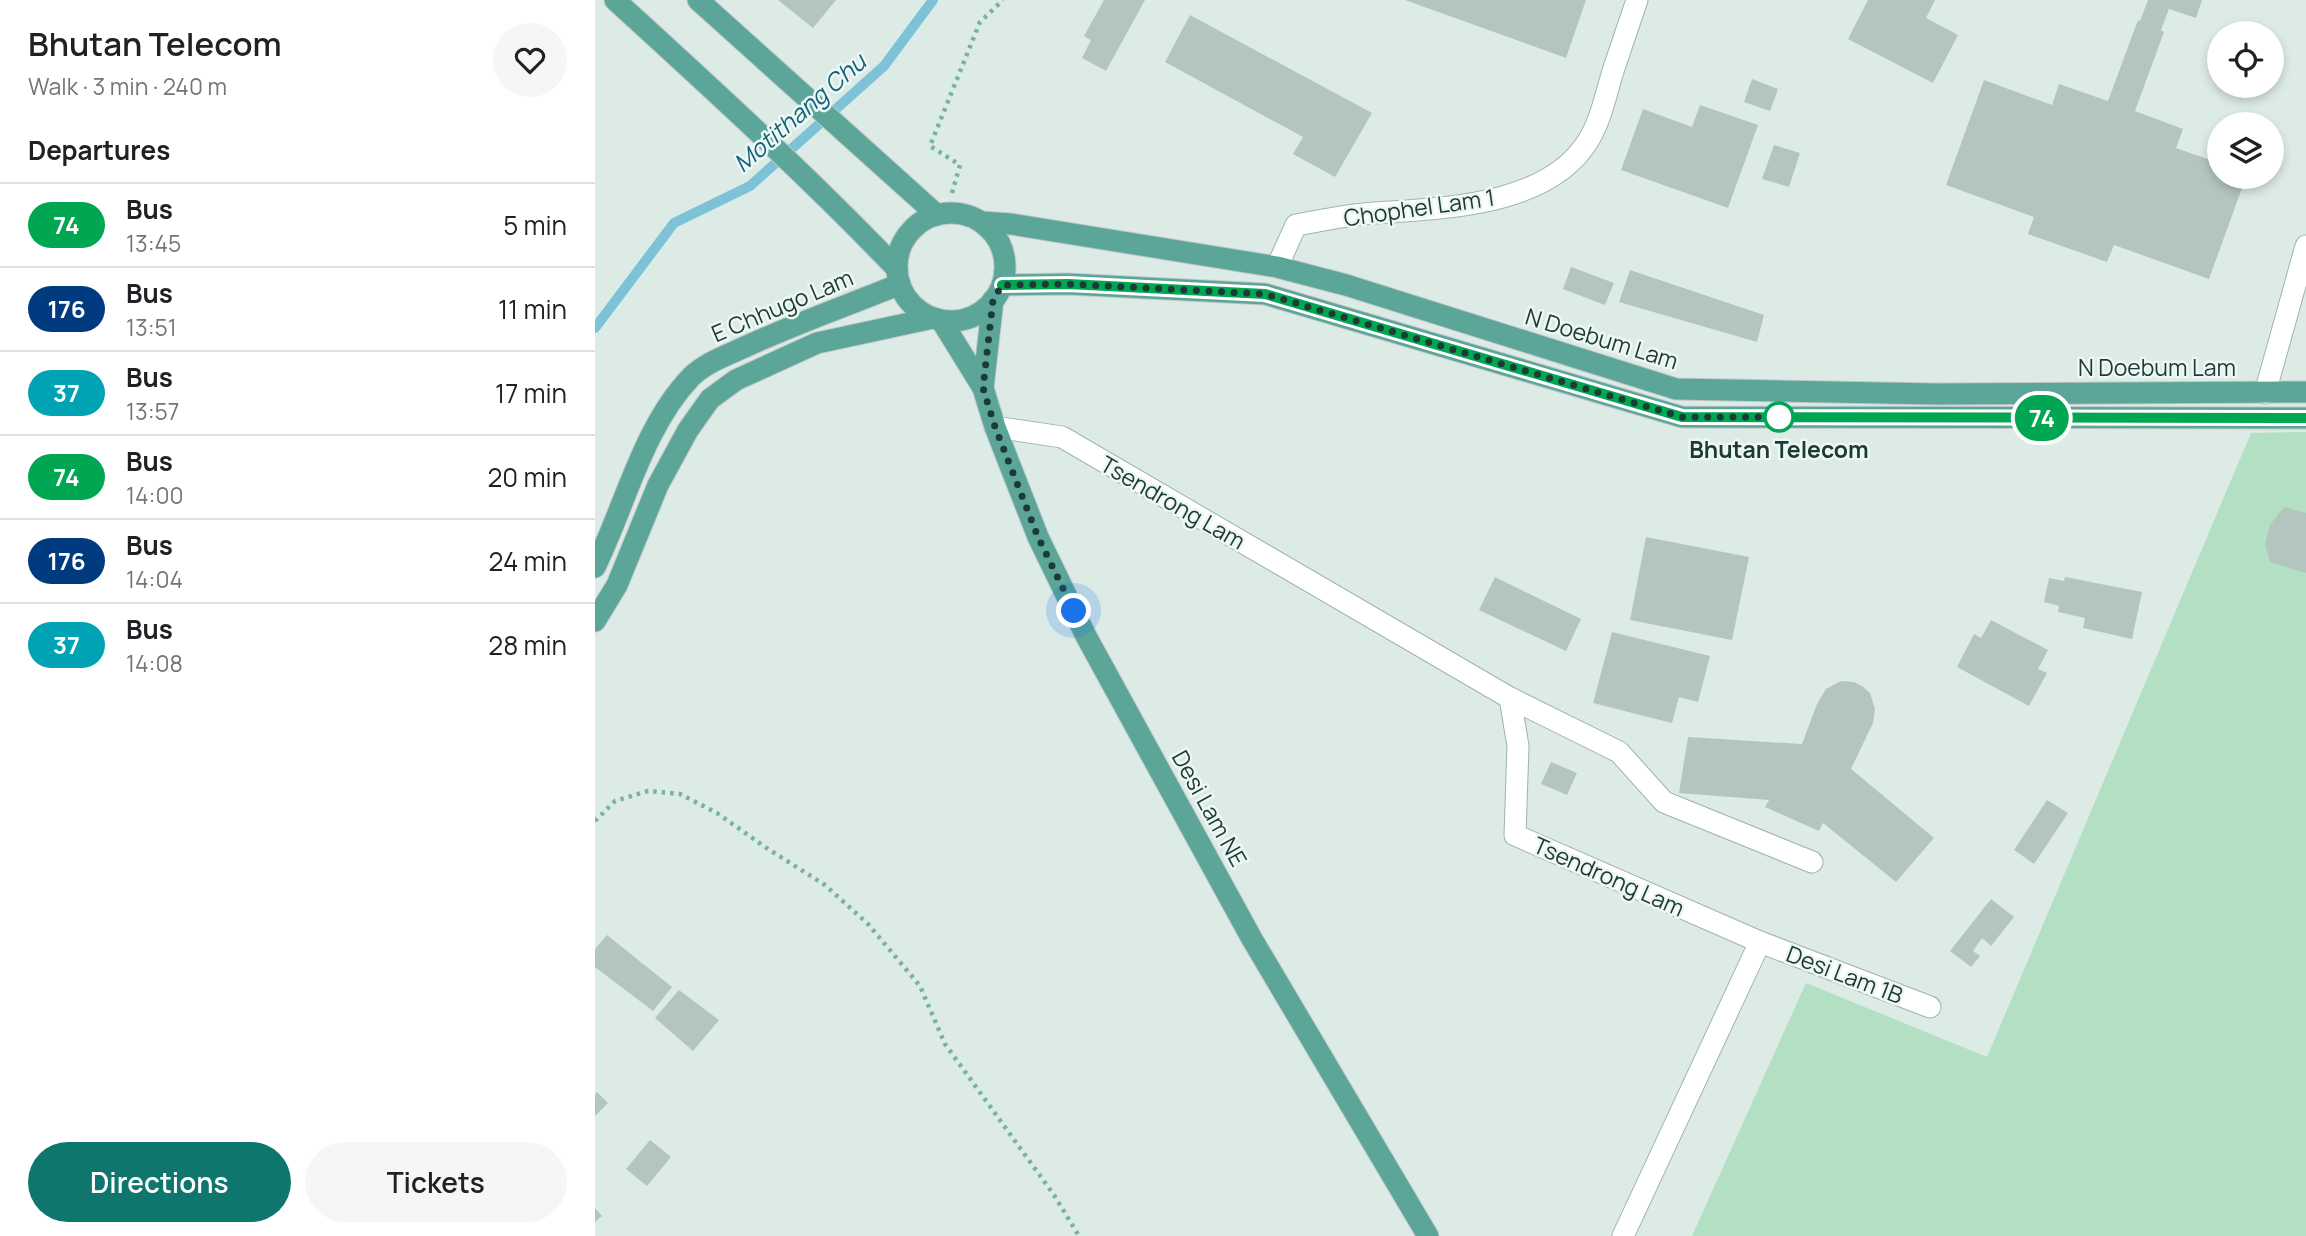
<!DOCTYPE html>
<html lang="en">
<head>
<meta charset="utf-8">
<style>
	body { margin:0; font-family:Manrope,sans-serif; background:#f6f6f6; color:#202124; height:100vh; display:flex; flex-direction:column; font-size:26px; white-space:nowrap }
	* { box-sizing:border-box; margin:0 }
	p { font-size:23px; color:#757577 }
	.icon { flex:none; width:38px; height:38px; fill:none; stroke:currentColor; stroke-width:2; stroke-linecap:round; stroke-linejoin:round }
	.map { position:relative; flex:1; overflow:hidden }
	.drawer { display:flex; flex-direction:column; background:#fff; width:595px }
	.drawer>* { flex:none }
	.badge { padding:0 14px; border-radius:23px; font-size:24px; line-height:46px }
	.tools { position:absolute; left:1612px; top:21px; display:grid; gap:14px }
	.tools a { display:grid; place-items:center; width:77px; height:77px; border-radius:50%; background:#fff; box-shadow:0 4px 10px #0003; font-size:35px }
	.you { position:absolute; width:35px; height:35px; margin:-18px; border:5px solid #fff; border-radius:50%; background:#1a73e8; box-shadow:0 0 0 10px #1a73e833 }
	.map>.badge { position:absolute; translate:-50% -50%; box-shadow:0 0 0 4px #fff }
	h2 { padding:0 28px; font-size:26px; line-height:63px }
	.round { display:grid; place-items:center; flex:none; width:74px; height:74px; border-radius:37px; background:#f6f6f6 }
	.headline { display:flex; align-items:center; justify-content:space-between; height:119px; padding:0 28px }
	h1 { font-size:33px; font-weight:600; line-height:52px }
	.cta { display:flex; gap:14px; margin-top:auto; padding:14px 28px }
	.cta a { flex:1; height:80px; border-radius:42px; background:#0f766e; color:#fff; font-size:28px; font-weight:600; line-height:80px; text-align:center }
	.cta a+a { background:#f6f6f6; color:#202124 }
	ul { padding:0; list-style:none }
	li { display:flex; align-items:center; gap:21px; height:84px; padding:0 28px; border-top:2px solid #e0e0e0 }
	li div { flex:1 }
	li b { display:block; font-size:26px }
	li em { font-style:normal }
	li .badge { min-width:77px; font-weight:700; text-align:center }
	main { display:flex; flex:1; min-height:0 }
	.map>svg:first-child { display:block }
	.green { fill:#b3dfc2 }
	.lines { fill:none; stroke-linecap:round; stroke-linejoin:round }
	.stream { stroke:#7dc2d7; stroke-width:10 }
	.building { fill:#b2c6bf }
	.minor-casing { stroke:#a0b3ae; stroke-width:23 }
	.major-casing { stroke:#c0c8c7; stroke-width:23 }
	.path { stroke:#79b2a5; stroke-width:4.5; stroke-dasharray:3.5 5; stroke-linecap:butt }
	.minor { stroke:#fff; stroke-width:21 }
	.major { stroke:#5ca599; stroke-width:21 }
	.line-casing { stroke:#fff; stroke-width:16 }
	.line { stroke:#00a651; stroke-width:10 }
	.walk { stroke:#1d3b36; stroke-width:7; stroke-dasharray:0 12.6 }
	.stop-dot { fill:#fff; stroke:#00a651; stroke-width:3.5 }
	.labels { text-anchor:middle; dominant-baseline:central; stroke-width:5; stroke-linejoin:round; paint-order:stroke }
	.street-label { font-size:23px; fill:#1d3b36; stroke:#edf7f3 }
	.stop-label { font-size:23px; font-weight:bold; fill:#1d3b36; stroke:#edf7f3 }
	.water-label { font-size:24px; font-style:italic; fill:#12627d; stroke:#edf7f3 }
</style>
</head>
<body>
<main>
<section class="drawer">
<div class="headline"><div><h1>Bhutan Telecom</h1><p>Walk · 3 min · 240 m</p></div><a class="round"><svg class="icon" aria-label="heart" viewBox="0 0 24 24"><path d="M12 20l-8-8c-3-5 5-10 8-4 3-6 11-1 8 4z"/></svg></a></div>
<h2>Departures</h2>
<ul>
<li><span class="badge" style="background:#00a651;color:#fff">74</span><div><b>Bus</b><p>13:45</p></div><em>5 min</em></li>
<li><span class="badge" style="background:#003b80;color:#fff">176</span><div><b>Bus</b><p>13:51</p></div><em>11 min</em></li>
<li><span class="badge" style="background:#00a3b4;color:#fff">37</span><div><b>Bus</b><p>13:57</p></div><em>17 min</em></li>
<li><span class="badge" style="background:#00a651;color:#fff">74</span><div><b>Bus</b><p>14:00</p></div><em>20 min</em></li>
<li><span class="badge" style="background:#003b80;color:#fff">176</span><div><b>Bus</b><p>14:04</p></div><em>24 min</em></li>
<li><span class="badge" style="background:#00a3b4;color:#fff">37</span><div><b>Bus</b><p>14:08</p></div><em>28 min</em></li>
</ul>
<div class="cta"><a>Directions</a><a>Tickets</a></div>
</section>
<div class="map">
<svg width="1711" height="1236" viewBox="0 0 1711 1236">
	<rect width="100%" height="100%" fill="#ddebe6"/>
	<polygon class="green" points="1711,432 1711,1236 1097,1236 1211,983 1392,1057 1656,433"/>
	<g class="lines">
		<polyline class="stream" points="0,328 79,223 155,186 289,66 338,0"/>
	</g>
	<g class="building">
		<polygon points="183,0 241,0 218,28"/>
		<polygon points="509,0 550,0 511,71 487,58 496,40 489,36"/>
		<polygon points="810,0 991,0 971,58"/>
		<polygon points="1273,0 1340,0 1331,18 1363,35 1338,83 1253,39"/>
		<polygon points="1553,0 1607,0 1601,18 1574,9 1566,30 1569,32 1540,111 1588,129 1581,148 1624,163 1624,177 1651,177 1614,279 1519,245 1512,262 1433,234 1439,217 1351,185 1389,80 1457,105 1464,84 1513,101 1543,20 1545,21"/>
		<polygon points="595,15 777,113 740,177 698,154 708,137 570,62"/>
		<polygon points="1157,79 1183,89 1175,111 1149,102"/>
		<polygon points="1105,105 1163,125 1133,208 1026,170 1048,109 1097,127"/>
		<polygon points="1179,145 1205,153 1194,187 1167,179"/>
		<polygon points="976,267 1019,283 1010,305 968,289"/>
		<polygon points="1035,270 1169,315 1162,342 1024,302"/>
		<polygon points="1689,507 1711,513 1711,573 1675,562 1670,544 1675,525"/>
		<polygon points="1051,537 1154,557 1137,640 1035,620"/>
		<polygon points="900,577 986,619 971,651 884,610"/>
		<polygon points="1470,577 1547,592 1537,639 1488,628 1490,618 1463,612 1464,606 1449,602 1454,578 1469,581"/>
		<polygon points="1396,620 1453,650 1443,669 1452,673 1434,706 1362,667 1379,634 1386,638"/>
		<polygon points="1017,632 1115,656 1103,702 1084,697 1077,723 998,703"/>
		<polygon points="1246,681 1259,682 1267,686 1275,693 1280,709 1278,723 1256,769 1339,838 1301,882 1228,823 1224,831 1170,807 1174,800 1084,793 1093,737 1207,744 1222,704 1231,689"/>
		<polygon points="956,762 982,773 972,795 946,784"/>
		<polygon points="1452,800 1473,813 1439,864 1419,850"/>
		<polygon points="1396,899 1419,917 1396,946 1387,938 1378,951 1385,956 1376,967 1355,951"/>
		<polygon points="12,935 77,987 58,1011 0,967 0,949"/>
		<polygon points="84,990 124,1020 98,1051 60,1018"/>
		<polygon points="2,1092 13,1103 0,1116 0,1094"/>
		<polygon points="55,1140 76,1157 52,1186 31,1169"/>
		<polygon points="0,1208 7,1216 0,1222"/>
	</g>
	<g class="lines">
		<g class="minor-casing">
			<g id="minor">
				<path d="M682 267 701 225C724 221 746 216 769 214 840 208 951 209 993 141 1006 120 1011 94 1018 71 1026 47 1034 24 1042 0"/>
				<polyline points="1670,393 1711,246"/>
				<polyline points="400,427 467,437 915,698 923,746 920,835 1165,942 1028,1236"/>
				<polyline points="915,698 1024,752 1069,802 1217,862"/>
				<polyline points="1165,942 1335,1007"/>
			</g>
		</g>
		<g class="major-casing">
			<g id="major">
				<path d="M20 0C116 88 212 175 302 269"/>
				<polyline points="103,0 342,215"/>
				<circle cx="356" cy="267" r="54"/>
				<polyline points="386,222 416,224 682,267 751,285 1081,389 1341,394 1711,392"/>
				<polyline points="407,285 473,284 670,294 1087,417 1711,418"/>
				<polyline points="346,320 388,388 400,427 443,537 491,636 657,939 833,1236"/>
				<polyline points="388,388 398,300"/>
				<path d="M0 567C30 506 48 427 96 377 111 362 133 355 152 346 202 323 254 305 305 284"/>
				<polyline points="0,621 22,585 63,485 93,430 115,399 141,380 222,343 338,318"/>
			</g>
		</g>
		<g class="path">
			<polyline points="357,193 365,165 335,146 385,22 408,0"/>
			<polyline points="0,821 20,801 53,791 85,794 122,813 170,847 230,885 273,924 325,986 350,1044 459,1195 484,1236"/>
		</g>
		<use href="#minor" class="minor"/>
		<use href="#major" class="major"/>
	</g>
	<g class="lines">
		<g class="line-casing">
			<polyline id="line" points="407,285 473,284 670,294 1087,417 1711,418"/>
		</g>
		<use href="#line" class="line"/>
		<polyline class="walk" points="479,611 443,537 400,427 388,388 398,300 407,285 473,284 670,294 1087,417 1195,417 1184,417"/>
	</g>
	<circle class="stop-dot" cx="1184" cy="417" r="14"/>
	<g class="labels">
		<g class="street-label">
			<text transform="translate(824 207) rotate(-8)">Chophel Lam 1</text>
			<text transform="translate(187 305) rotate(-23)">E Chhugo Lam</text>
			<text transform="translate(1007 338) rotate(17)">N Doebum Lam</text>
			<text x="1562" y="367">N Doebum Lam</text>
			<text transform="translate(578 502) rotate(30)">Tsendrong Lam</text>
			<text transform="translate(615 808) rotate(61)">Desi Lam NE</text>
			<text transform="translate(1014 876) rotate(24)">Tsendrong Lam</text>
			<text transform="translate(1250 974) rotate(21)">Desi Lam 1B</text>
		</g>
		<g class="stop-label">
			<text x="1184" y="449">Bhutan Telecom</text>
		</g>
		<g class="water-label">
			<text transform="translate(204 112) rotate(-41)">Motithang Chu</text>
		</g>
	</g>
</svg>
<div class="tools">
<a><svg class="icon" aria-label="locate" viewBox="0 0 24 24"><circle cx="12" cy="12" r="6"/><path d="M12 2v4M12 18v4M2 12h4M18 12h4"/></svg></a>
<a><svg class="icon" aria-label="layers" viewBox="0 0 24 24"><path d="M12 4l9 5-9 5-9-5zM3 14l9 5 9-5"/></svg></a>
</div>
<div class="you" style="left:479px;top:611px"></div>
<b class="badge" style="left:1447px;top:418px;background:#00a651;color:#fff">74</b>
</div>
</main>
</body>
</html>
